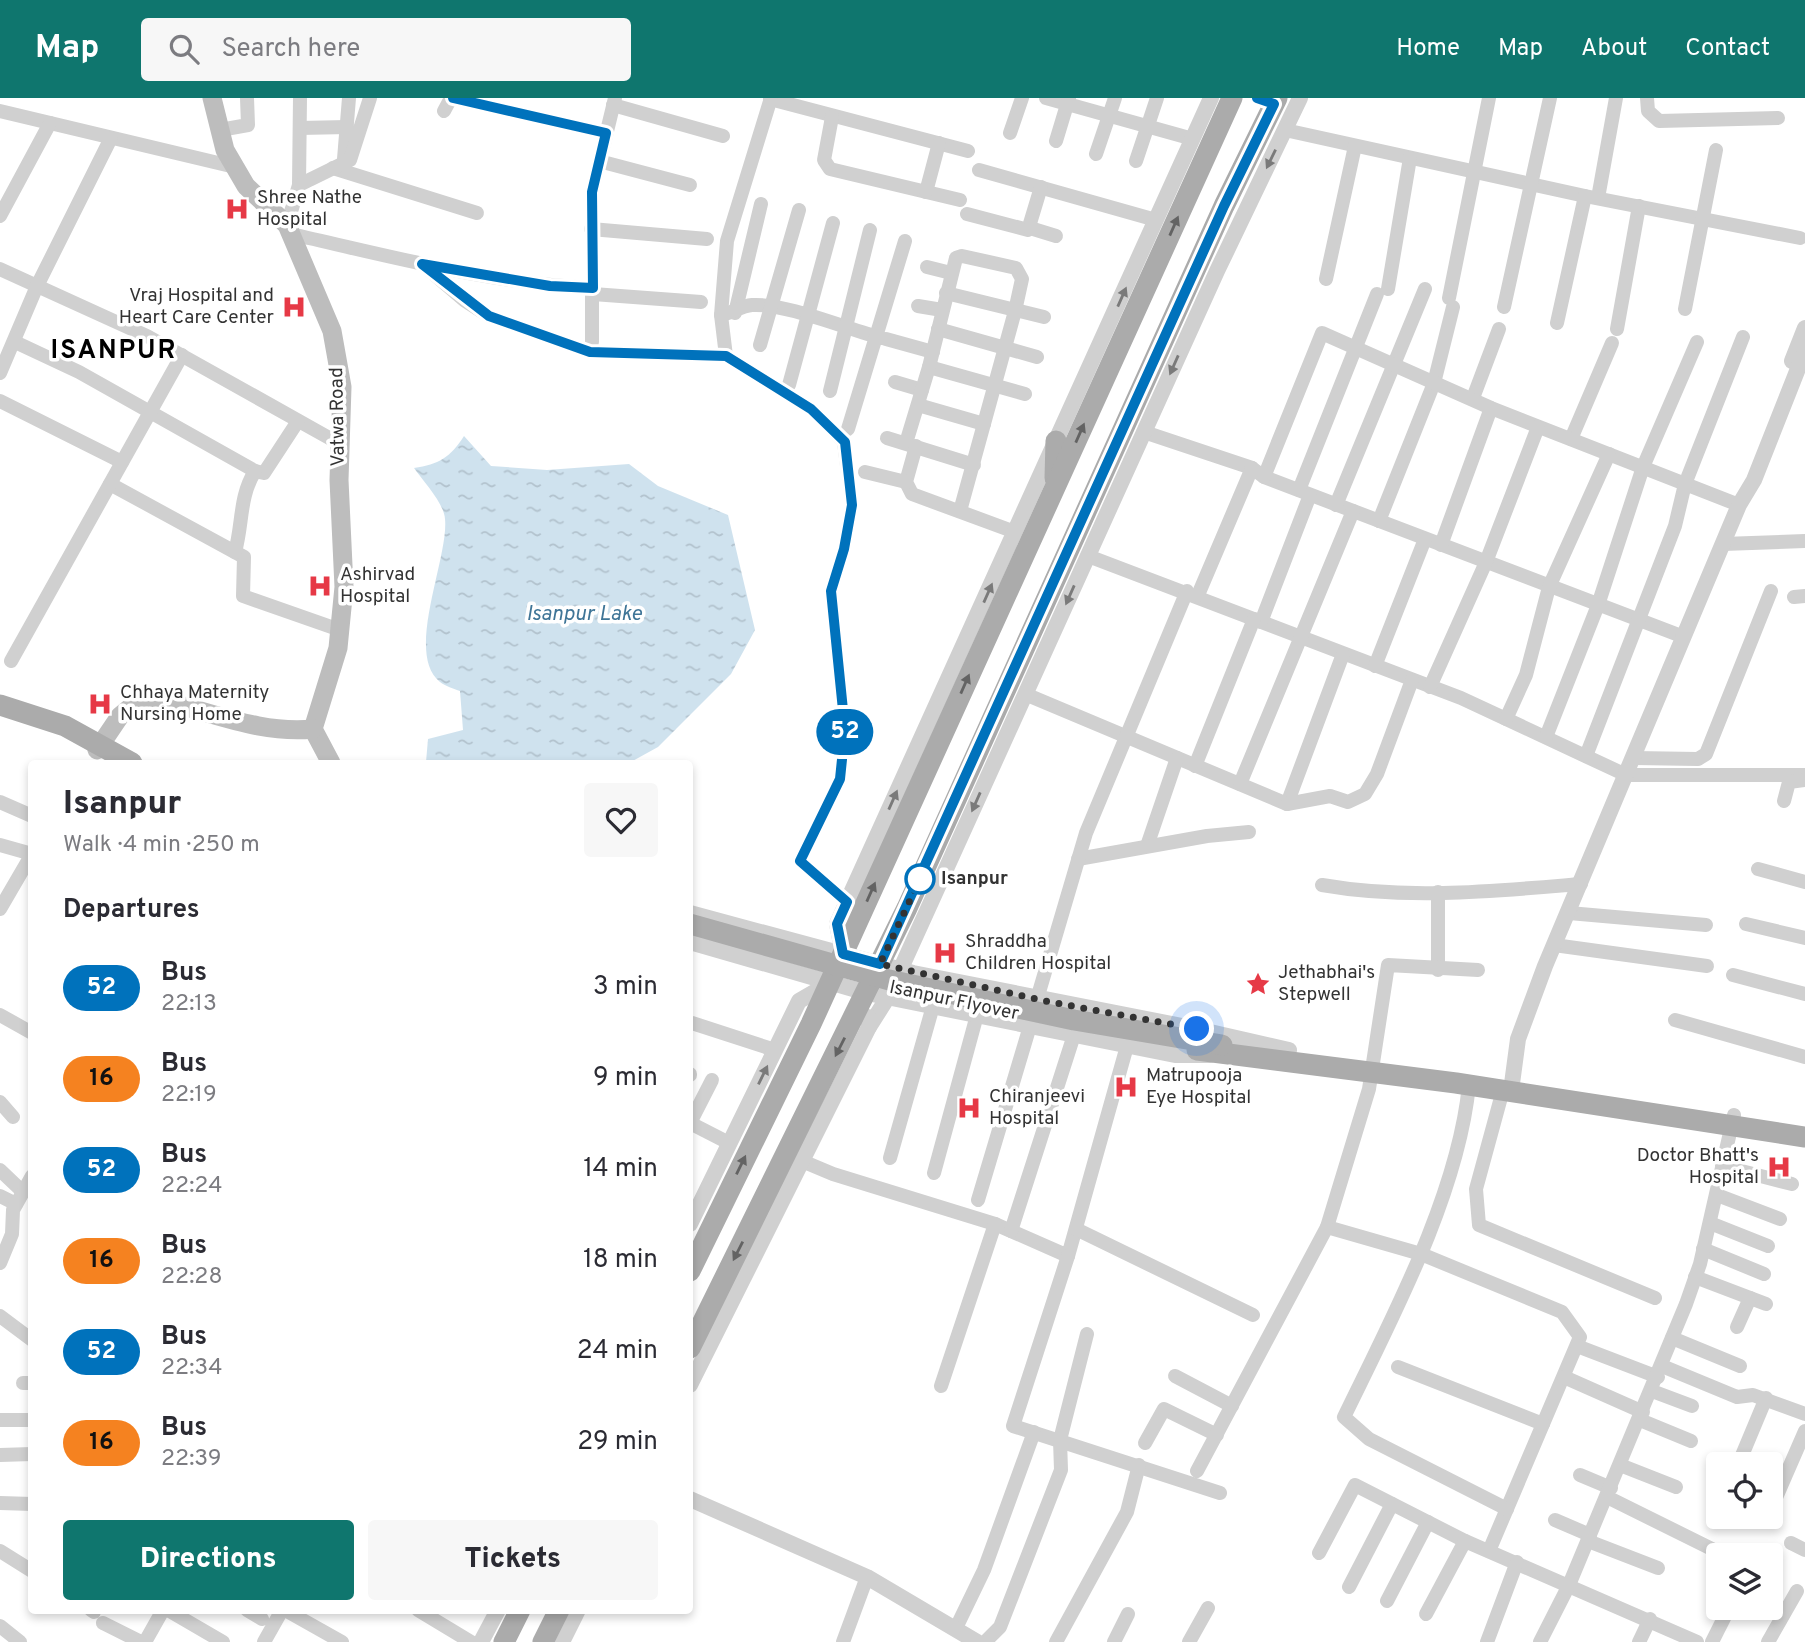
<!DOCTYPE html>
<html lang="en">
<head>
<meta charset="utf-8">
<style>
	body { margin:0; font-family:Overpass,sans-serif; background:#f7f7f7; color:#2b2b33; height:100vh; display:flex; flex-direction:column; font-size:26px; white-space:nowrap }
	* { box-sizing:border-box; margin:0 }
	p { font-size:23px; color:#7c7c81 }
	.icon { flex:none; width:38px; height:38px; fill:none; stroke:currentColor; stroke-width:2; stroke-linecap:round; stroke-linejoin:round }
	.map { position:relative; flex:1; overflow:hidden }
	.panel { position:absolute; left:28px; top:662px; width:665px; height:854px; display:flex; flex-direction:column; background:#fff; border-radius:7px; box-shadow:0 4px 10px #0003 }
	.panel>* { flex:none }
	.badge { padding:0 14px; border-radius:23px; font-size:24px; line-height:46px }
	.controls { position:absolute; left:1706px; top:1354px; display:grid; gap:14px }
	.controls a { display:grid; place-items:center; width:77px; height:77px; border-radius:7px; background:#fff; box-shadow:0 4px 10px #0003; font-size:35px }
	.you { position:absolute; width:35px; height:35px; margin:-18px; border:5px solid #fff; border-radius:50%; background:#1a73e8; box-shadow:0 0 0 10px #1a73e833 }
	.map>.badge { position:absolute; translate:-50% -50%; box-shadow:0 0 0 4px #fff }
	h2 { padding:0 35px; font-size:26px; line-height:63px }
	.round { display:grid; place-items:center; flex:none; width:74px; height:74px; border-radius:7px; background:#f7f7f7 }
	.summary { display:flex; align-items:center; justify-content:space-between; height:119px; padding:0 35px }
	h1 { font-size:33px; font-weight:800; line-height:52px }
	.action { display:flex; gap:14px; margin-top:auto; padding:14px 35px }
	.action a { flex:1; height:80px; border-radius:7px; background:#0f766e; color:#fff; font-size:28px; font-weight:800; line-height:80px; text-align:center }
	.action a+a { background:#f7f7f7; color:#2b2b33 }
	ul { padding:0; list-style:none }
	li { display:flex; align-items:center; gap:21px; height:91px; padding:0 35px }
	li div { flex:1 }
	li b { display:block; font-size:26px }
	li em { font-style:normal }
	li .badge { min-width:77px; font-weight:700; text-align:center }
	header { display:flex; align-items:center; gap:42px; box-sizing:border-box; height:98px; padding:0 35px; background:#0f766e; color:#fff }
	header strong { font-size:33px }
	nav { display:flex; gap:38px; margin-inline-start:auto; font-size:24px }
	.search { width:490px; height:63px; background:#f7f7f7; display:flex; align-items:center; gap:18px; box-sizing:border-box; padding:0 24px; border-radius:7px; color:#7c7c81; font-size:26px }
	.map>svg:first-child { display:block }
	.water { fill:url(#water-ripples) }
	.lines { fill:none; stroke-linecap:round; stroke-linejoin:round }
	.minor { stroke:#d0d0d0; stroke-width:14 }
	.tertiary { stroke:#d0d0d0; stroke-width:16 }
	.secondary { stroke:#bdbdbd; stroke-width:19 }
	.primary { stroke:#ababab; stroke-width:21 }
	.primary-bridge { stroke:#ababab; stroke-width:21 }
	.oneway { fill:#7a7a7a }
	.oneway2 { fill:#636363 }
	.line-casing { stroke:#fff; stroke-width:16 }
	.line { stroke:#0072bc; stroke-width:10 }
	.walk { stroke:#333; stroke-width:7; stroke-dasharray:0 12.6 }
	.stop-dot { fill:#fff; stroke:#0072bc; stroke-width:3.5 }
	.labels { text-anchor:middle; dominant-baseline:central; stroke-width:7; stroke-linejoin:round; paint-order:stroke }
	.poi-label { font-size:19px; fill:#333; stroke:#fff; text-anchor:start }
	.street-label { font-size:19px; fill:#333; stroke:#fff }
	.stop-label { font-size:19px; font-weight:bold; fill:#333; stroke:#fff; text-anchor:start }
	.water-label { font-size:21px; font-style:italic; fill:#3f7597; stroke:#fff }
	.district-label { font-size:26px; font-weight:bold; letter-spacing:2px; fill:#000; stroke:#fff }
</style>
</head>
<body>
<header>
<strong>Map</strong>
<div class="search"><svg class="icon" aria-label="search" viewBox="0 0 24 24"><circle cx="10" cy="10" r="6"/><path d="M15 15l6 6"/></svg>Search here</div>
<nav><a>Home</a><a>Map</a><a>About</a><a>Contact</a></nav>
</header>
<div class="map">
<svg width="1805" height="1544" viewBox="0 0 1805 1544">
	<defs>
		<pattern id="water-ripples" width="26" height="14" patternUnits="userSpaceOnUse" patternTransform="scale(1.75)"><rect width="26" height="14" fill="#cfe2ee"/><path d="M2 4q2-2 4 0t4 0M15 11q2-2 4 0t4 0" fill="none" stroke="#b2c2cd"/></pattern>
	</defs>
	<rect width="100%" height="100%" fill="#fff"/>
	<path class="water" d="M464 338 491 368 547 372 629 366 658 388 728 417 755 532 731 576 658 649 629 665 426 664 428 641 463 632 460 593C454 591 445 588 440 584 404 556 449 460 445 421 444 405 423 383 414 370 439 366 450 360 464 338Z"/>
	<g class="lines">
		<g class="minor">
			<polyline points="453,0 606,35"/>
			<polyline points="1046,0 1193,41"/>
			<polyline points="1647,0 1648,13 1659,23 1778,20"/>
			<polyline points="770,1 968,53"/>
			<polyline points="613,7 723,38"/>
			<polyline points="0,13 235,69"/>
			<polyline points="444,13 451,0"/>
			<polyline points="832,19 824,62 830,71 960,102"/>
			<polyline points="300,30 347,29"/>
			<polyline points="220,32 248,27 247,0"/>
			<polyline points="1285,32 1585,98 1800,140"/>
			<polyline points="1010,35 1022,0"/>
			<polyline points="1056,43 1069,0"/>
			<polyline points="1096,56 1115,0"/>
			<polyline points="344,61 349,0"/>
			<polyline points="599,63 690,87"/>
			<polyline points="1136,63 1157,0"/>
			<polyline points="333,70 477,115"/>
			<polyline points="979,72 1156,122"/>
			<polyline points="299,87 300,0"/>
			<polyline points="926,94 939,45"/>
			<polyline points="1598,100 1616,0"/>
			<polyline points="967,116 1028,132 1041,89"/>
			<polyline points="0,118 50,25"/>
			<polyline points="287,127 299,87 350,62 370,0"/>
			<polyline points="1030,130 1056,138"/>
			<polyline points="591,131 707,141"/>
			<path d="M291 136C390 158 492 186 593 190"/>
			<polyline points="422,166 464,202 489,218 590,254 726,258 811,311 844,344 852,407 844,451 831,493 845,632 840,681 800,763 847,804"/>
			<polyline points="927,169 951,175"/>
			<polyline points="0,171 147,238 340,346"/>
			<polyline points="1326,181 1355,48"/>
			<polyline points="1388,191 1410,60"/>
			<polyline points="946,195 1044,219"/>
			<polyline points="593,196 701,204"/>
			<polyline points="1449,200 1489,0"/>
			<polyline points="918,208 942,212"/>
			<polyline points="1504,209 1550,0"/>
			<polyline points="1685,211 1716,52"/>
			<polyline points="735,215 761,106"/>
			<path d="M721 217C732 215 741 208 752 207 785 205 847 231 881 240"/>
			<polyline points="1557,225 1585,98"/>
			<polyline points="938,231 1037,259"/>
			<polyline points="1617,231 1639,108"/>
			<polyline points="886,241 933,254"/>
			<polyline points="15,244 79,274 255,373 264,375 298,323"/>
			<polyline points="592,244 592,95 615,0"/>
			<polyline points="760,247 799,112"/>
			<polyline points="726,258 721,217 727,143 771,0"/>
			<polyline points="929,269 1025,296"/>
			<polyline points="0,275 37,188 111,40"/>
			<polyline points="895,284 922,292"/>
			<polyline points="789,287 833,125"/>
			<polyline points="830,293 870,132"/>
			<polyline points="1473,300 1499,231"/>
			<polyline points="0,303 122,364"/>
			<polyline points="918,307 984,326"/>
			<polyline points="848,331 905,143"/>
			<polyline points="1144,334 1252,370"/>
			<polyline points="887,340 974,367"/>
			<polyline points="1571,341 1612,245"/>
			<polyline points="906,345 929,269 956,160 962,158 1016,170 1022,181 1015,213 960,413"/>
			<polyline points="916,348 906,384 912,396 1015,434"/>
			<polyline points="865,374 906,384"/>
			<polyline points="1264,379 1684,539"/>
			<polyline points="110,386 244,459 243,498 340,532"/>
			<polyline points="1299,392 1377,196"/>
			<polyline points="1336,407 1425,191"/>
			<polyline points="1379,423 1434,285 1453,209"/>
			<polyline points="1723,446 1805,443"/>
			<polyline points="1441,447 1491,310"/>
			<path d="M235 454C243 425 239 399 255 373"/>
			<polyline points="1088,458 1461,600 1626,677 1805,677"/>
			<polyline points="1198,497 1252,370 1264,379 1322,235 1491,310 1739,407"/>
			<polyline points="1794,499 1805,498"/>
			<polyline points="1261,524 1310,397"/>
			<polyline points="11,563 182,257"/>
			<polyline points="1375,568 1425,441"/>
			<polyline points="1430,589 1486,464 1538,329"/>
			<polyline points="1025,596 1287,706 1343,556"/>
			<polyline points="1506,621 1526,577 1549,489 1609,356"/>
			<polyline points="1546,639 1598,507 1643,369 1697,244"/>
			<polyline points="1586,658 1675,428 1685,386 1743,239"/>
			<polyline points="1634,660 1698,661 1706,656 1771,493"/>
			<polyline points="1195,668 1254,521"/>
			<polyline points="1240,686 1353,413"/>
			<polyline points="1784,703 1789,684 1804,682"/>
			<polyline points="0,704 32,718"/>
			<polyline points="1287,706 1330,698 1348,704 1365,696 1377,676 1412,582"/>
			<polyline points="0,747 32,756"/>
			<polyline points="1147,748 1177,660"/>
			<polyline points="1078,761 1207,738 1249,734"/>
			<polyline points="1758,771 1805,784"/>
			<path d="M1322 787C1407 802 1496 793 1581 786"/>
			<polyline points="1438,794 1438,872"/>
			<polyline points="0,811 32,756"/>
			<polyline points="1569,815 1706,827"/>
			<polyline points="1746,826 1805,840"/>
			<polyline points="1554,847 1707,868"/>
			<polyline points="1478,872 1388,867 1369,991 1327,1129 1421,1156 1562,1214 1580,1239 1489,1453"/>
			<polyline points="1733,877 1805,896"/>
			<polyline points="1037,901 1086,735 1187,493"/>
			<polyline points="0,917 32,935"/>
			<polyline points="1675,922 1805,959"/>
			<polyline points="692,925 775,952"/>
			<polyline points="690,977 690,976"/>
			<path d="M1469 987C1458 1097 1392 1220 1344 1319L1369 1341 1507 1411"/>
			<polyline points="1503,992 1476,1091 1479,1127 1655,1200"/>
			<polyline points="0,1004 13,1019"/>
			<polyline points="690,1025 712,982"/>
			<polyline points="690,1025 729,1045"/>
			<polyline points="890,1060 933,908"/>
			<polyline points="802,1063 833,1076 995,1126 1068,1158 1127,948"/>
			<polyline points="1722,1068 1792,1086"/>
			<polyline points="0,1072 22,1093"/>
			<polyline points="934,1075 977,917"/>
			<polyline points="1717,1097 1780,1121"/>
			<polyline points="0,1098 16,1106"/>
			<polyline points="978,1102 1030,928"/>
			<polyline points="1710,1125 1768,1148"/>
			<polyline points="1076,1131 1253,1217"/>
			<polyline points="1011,1133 1074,937"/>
			<polyline points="1703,1151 1764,1176"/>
			<polyline points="1068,1158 1013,1328 1220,1395"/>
			<polyline points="0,1165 12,1136 13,1112 32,1078"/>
			<polyline points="1695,1179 1766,1206"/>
			<polyline points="0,1218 32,1242"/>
			<polyline points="1737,1229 1750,1200"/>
			<polyline points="1672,1240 1740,1268"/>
			<polyline points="1577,1248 1658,1279"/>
			<polyline points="1662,1268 1737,1299 1753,1297 1805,1316"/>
			<polyline points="1398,1269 1543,1326"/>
			<polyline points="1175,1278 1232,1308"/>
			<polyline points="1564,1279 1643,1314"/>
			<polyline points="23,1285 32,1285"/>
			<polyline points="941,1288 995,1126"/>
			<polyline points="1652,1293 1692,1308"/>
			<polyline points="0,1322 32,1322"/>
			<polyline points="1640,1322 1691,1343"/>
			<polyline points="1145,1345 1164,1311 1217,1337"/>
			<polyline points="0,1357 32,1356"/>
			<polyline points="1620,1367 1676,1389"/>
			<polyline points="1738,1367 1766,1300"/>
			<polyline points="1197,1373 1327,1129"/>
			<polyline points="1580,1377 1611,1390"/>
			<polyline points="1607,1399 1726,1458"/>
			<polyline points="0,1405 32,1406"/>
			<polyline points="1771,1411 1805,1333"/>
			<polyline points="1754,1419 1762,1423 1768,1419"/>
			<polyline points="1555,1422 1590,1437"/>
			<polyline points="1588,1443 1658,1470"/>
			<polyline points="1791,1445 1805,1452"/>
			<polyline points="0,1453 32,1473"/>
			<polyline points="1319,1455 1355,1387 1465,1443 1697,1544"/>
			<polyline points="1349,1489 1392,1406"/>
			<polyline points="1387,1503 1428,1424"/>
			<polyline points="91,1512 94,1514"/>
			<polyline points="168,1512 223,1544"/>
			<polyline points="247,1512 262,1521"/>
			<polyline points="285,1512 342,1544"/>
			<polyline points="418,1512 471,1544"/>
			<polyline points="1426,1516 1465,1443"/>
			<polyline points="103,1525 141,1544"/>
			<polyline points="0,1528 20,1544"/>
			<polyline points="956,1530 984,1472 1034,1334"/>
			<polyline points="145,1544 163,1512"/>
			<polyline points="264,1544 282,1512"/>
			<polyline points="843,1544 867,1479"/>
			<polyline points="985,1544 1000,1529 1061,1372 1060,1342 1087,1236"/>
			<polyline points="1056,1544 1127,1414 1139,1367"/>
			<polyline points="1114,1544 1128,1516"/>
			<polyline points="1189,1544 1208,1510"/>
			<polyline points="1487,1544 1517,1464"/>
			<polyline points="1540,1544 1569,1487 1686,1206 1700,1166 1734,1017"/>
			<polyline points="1639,1544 1650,1521"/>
			<polyline points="1712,1544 1729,1510"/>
			<polyline points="1768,1544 1797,1493"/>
		</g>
		<g class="tertiary">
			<polyline points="1792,263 1805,230"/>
			<polyline points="690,815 913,875 1197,931 1289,952"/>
			<polyline points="690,844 867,895 1175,957 1210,957"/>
			<polyline points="843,856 837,826 1211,0"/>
			<polyline points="869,929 888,899 1217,173 1300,0"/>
			<polyline points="1511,993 1518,941 1545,868 1739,407 1754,382 1805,253"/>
			<polyline points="690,1126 799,903 830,885"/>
			<polyline points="690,1287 869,929 868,919"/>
			<polyline points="690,1401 867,1479 977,1544"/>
			<polyline points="481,1544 498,1512"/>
			<polyline points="562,1544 578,1512"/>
		</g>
		<g class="secondary">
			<polyline points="212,0 225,52 246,88 287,127 332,233 342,289 339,382 344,489 338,550 313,631 331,665"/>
			<path d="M97 652 120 618 143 599C200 608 254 637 313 631"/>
		</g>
		<g class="primary">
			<polyline points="1055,380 1056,343"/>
			<polyline points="0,607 65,628 132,665"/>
			<polyline points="1197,952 1456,985 1805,1039"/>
			<polyline points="690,1173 811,926 1232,0"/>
			<polyline points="690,1250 907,810 1224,108 1277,0"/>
			<polyline points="504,1544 520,1512"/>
			<polyline points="543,1544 559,1512"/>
		</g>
		<polyline class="primary-bridge" points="690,826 889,882 1074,922 1222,947"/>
	</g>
	<defs><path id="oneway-solid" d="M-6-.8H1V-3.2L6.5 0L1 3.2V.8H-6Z" transform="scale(1.75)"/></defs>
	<g class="oneway">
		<use href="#oneway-solid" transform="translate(1271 61) rotate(116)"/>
		<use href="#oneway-solid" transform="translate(1122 199) rotate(-66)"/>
		<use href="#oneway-solid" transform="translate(1174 267) rotate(114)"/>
		<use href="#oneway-solid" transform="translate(988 495) rotate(-66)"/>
		<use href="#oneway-solid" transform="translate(1070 497) rotate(114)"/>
		<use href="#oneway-solid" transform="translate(893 702) rotate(-66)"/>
		<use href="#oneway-solid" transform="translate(976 704) rotate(114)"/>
		<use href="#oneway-solid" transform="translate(763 977) rotate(-64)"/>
	</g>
	<g class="oneway2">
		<use href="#oneway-solid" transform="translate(1174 128) rotate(-66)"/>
		<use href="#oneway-solid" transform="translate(1080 335) rotate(-66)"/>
		<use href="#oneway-solid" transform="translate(965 586) rotate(-66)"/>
		<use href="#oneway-solid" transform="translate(871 794) rotate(-66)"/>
		<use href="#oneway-solid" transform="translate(840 949) rotate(117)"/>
		<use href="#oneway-solid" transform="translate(741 1067) rotate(-64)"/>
		<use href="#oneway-solid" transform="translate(738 1153) rotate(117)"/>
	</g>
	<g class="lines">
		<g class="line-casing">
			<polyline id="line" points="453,0 606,35 592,94 593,190 550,188 422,166 489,218 590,254 726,258 811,311 845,344 852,407 844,451 831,493 845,632 840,681 800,763 847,804 837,826 843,856 880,866 1224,108 1274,6 1257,0"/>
		</g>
		<use href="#line" class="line"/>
		<polyline class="walk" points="920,781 880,866 1045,903 1197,931"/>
	</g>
	<defs>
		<g id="hospital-bare" transform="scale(1.89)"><path d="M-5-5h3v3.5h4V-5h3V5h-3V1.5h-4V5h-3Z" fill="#e63946" stroke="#fff" stroke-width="2.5" paint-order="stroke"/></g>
		<g id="sight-bare" transform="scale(1.89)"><path d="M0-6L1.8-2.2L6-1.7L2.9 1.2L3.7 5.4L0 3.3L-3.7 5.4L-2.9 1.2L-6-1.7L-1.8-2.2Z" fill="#e63946" stroke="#fff" stroke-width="2.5" paint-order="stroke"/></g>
	</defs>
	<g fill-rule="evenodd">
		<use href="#hospital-bare" x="237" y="111"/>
		<use href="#hospital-bare" x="294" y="209"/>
		<use href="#hospital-bare" x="320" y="488"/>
		<use href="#hospital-bare" x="100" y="606"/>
		<use href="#hospital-bare" x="945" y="855"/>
		<use href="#sight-bare" x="1258" y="886"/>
		<use href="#hospital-bare" x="1126" y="989"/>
		<use href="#hospital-bare" x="969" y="1010"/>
		<use href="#hospital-bare" x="1779" y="1069"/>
	</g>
	<circle class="stop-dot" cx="920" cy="781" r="14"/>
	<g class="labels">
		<g class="poi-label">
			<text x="257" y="100">Shree Nathe<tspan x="257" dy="22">Hospital</tspan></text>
			<text x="274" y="198" text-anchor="end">Vraj Hospital and<tspan x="274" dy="22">Heart Care Center</tspan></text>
			<text x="340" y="477">Ashirvad<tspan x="340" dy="22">Hospital</tspan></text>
			<text x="120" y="595">Chhaya Maternity<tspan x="120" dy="22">Nursing Home</tspan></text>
			<text x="965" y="844">Shraddha<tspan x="965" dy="22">Children Hospital</tspan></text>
			<text x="1278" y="875">Jethabhai's<tspan x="1278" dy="22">Stepwell</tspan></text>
			<text x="1146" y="978">Matrupooja<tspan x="1146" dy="22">Eye Hospital</tspan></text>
			<text x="989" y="999">Chiranjeevi<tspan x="989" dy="22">Hospital</tspan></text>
			<text x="1759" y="1058" text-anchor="end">Doctor Bhatt's<tspan x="1759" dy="22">Hospital</tspan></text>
		</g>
		<g class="street-label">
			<text transform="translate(338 319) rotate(-91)">Vatwa Road</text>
			<text transform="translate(954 903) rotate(12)">Isanpur Flyover</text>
		</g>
		<g class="stop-label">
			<text x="941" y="781">Isanpur</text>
		</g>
		<g class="water-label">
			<text x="584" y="516">Isanpur Lake</text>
		</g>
		<g class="district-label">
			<text x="114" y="253">ISANPUR</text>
		</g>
	</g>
</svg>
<div class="controls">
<a><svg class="icon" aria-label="locate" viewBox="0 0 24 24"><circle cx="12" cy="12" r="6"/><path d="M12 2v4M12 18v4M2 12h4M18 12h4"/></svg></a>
<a><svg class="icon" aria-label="layers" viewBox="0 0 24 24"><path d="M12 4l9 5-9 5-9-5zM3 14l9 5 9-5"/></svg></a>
</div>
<div class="you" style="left:1197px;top:931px"></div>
<b class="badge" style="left:845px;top:634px;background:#0072bc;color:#fff">52</b>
<section class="panel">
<div class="summary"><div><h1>Isanpur</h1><p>Walk · 4 min · 250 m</p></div><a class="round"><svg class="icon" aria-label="heart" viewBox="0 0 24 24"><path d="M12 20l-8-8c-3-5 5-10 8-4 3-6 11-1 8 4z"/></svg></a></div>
<h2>Departures</h2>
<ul>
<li><span class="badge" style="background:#0072bc;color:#fff">52</span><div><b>Bus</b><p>22:13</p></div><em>3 min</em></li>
<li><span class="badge" style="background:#f58220;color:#111">16</span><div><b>Bus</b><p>22:19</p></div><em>9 min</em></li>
<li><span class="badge" style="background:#0072bc;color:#fff">52</span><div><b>Bus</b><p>22:24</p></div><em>14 min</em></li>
<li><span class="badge" style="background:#f58220;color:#111">16</span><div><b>Bus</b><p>22:28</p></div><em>18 min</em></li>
<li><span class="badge" style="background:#0072bc;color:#fff">52</span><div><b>Bus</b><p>22:34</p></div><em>24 min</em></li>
<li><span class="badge" style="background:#f58220;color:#111">16</span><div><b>Bus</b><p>22:39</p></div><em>29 min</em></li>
</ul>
<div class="action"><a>Directions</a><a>Tickets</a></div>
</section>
</div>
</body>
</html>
